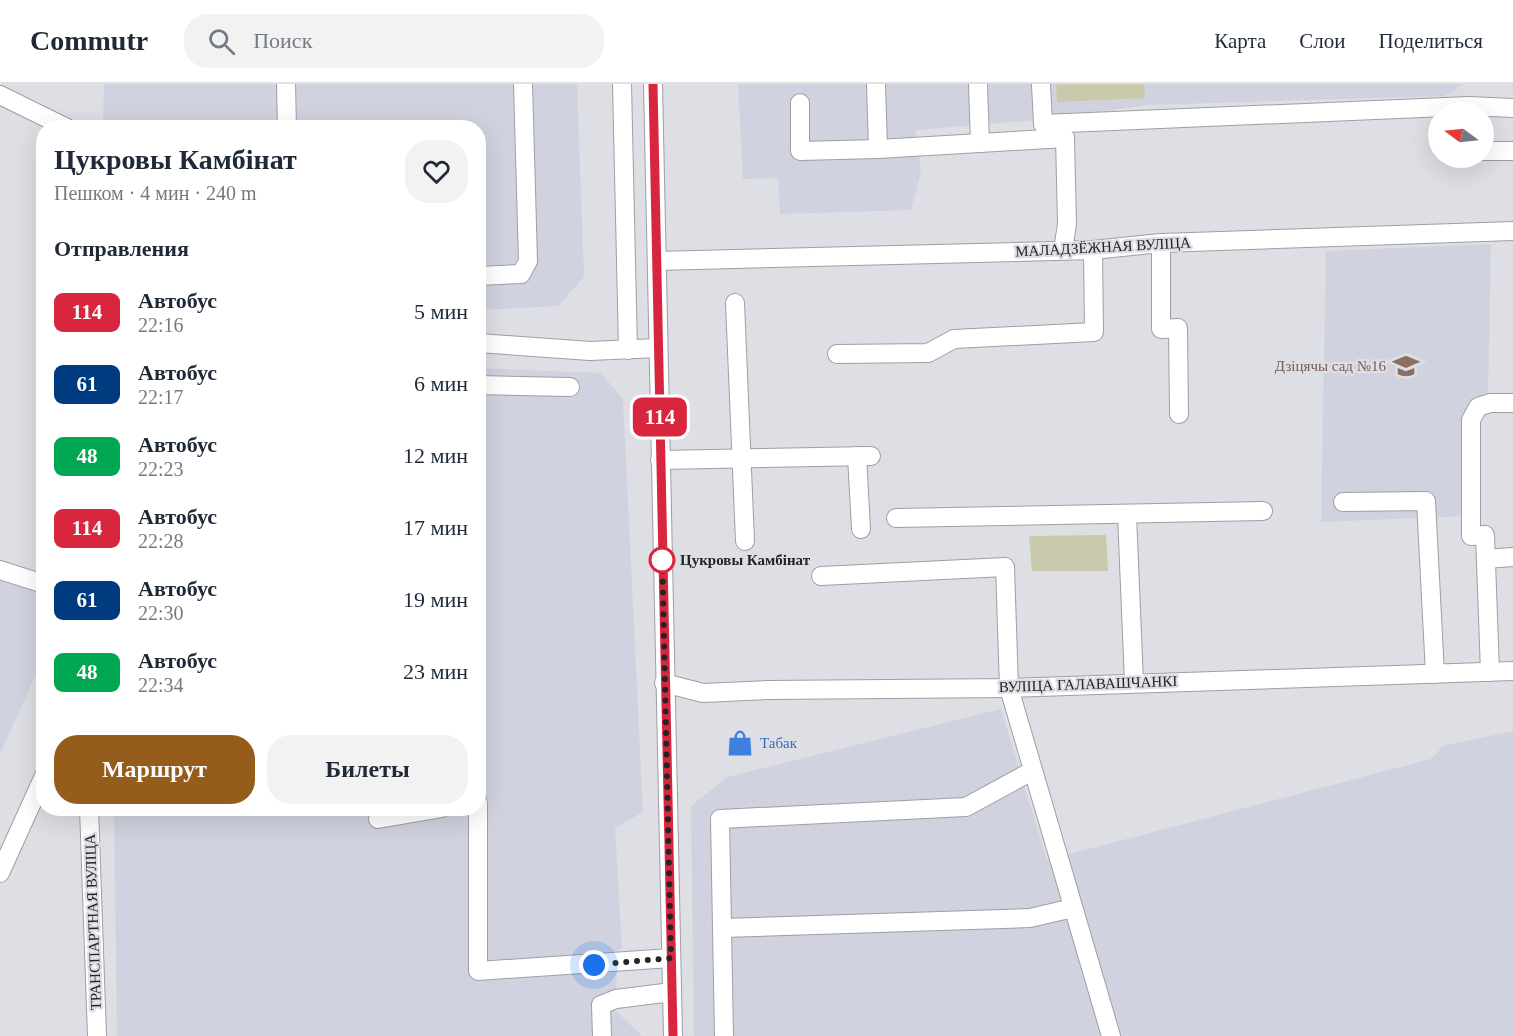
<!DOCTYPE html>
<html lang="ru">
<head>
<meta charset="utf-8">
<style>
	body { margin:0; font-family:Georgia,serif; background:#f2f2f3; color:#1f2937; height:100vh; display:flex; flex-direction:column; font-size:22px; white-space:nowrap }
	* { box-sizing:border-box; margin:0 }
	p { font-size:20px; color:#747a83 }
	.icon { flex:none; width:33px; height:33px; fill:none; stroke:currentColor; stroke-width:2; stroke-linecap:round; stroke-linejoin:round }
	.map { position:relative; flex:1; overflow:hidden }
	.side { position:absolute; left:36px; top:36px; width:450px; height:696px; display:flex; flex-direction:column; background:#fff; border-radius:24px; box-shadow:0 6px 24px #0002 }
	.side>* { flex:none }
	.badge { padding:0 12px; border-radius:9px; font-size:21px; line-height:39px }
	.needle { width:39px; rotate:285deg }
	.controls { position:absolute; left:1428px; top:18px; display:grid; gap:12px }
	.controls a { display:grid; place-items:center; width:66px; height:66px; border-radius:50%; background:#fff; box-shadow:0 6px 24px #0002; font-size:30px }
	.you { position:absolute; width:30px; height:30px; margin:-15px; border:4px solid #fff; border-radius:50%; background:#1a73e8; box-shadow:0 0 0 9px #1a73e833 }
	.map>.badge { position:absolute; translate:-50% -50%; box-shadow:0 0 0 3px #fff }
	h2 { padding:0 18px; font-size:22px; line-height:54px }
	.round { display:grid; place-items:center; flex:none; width:63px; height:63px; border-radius:24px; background:#f2f2f3 }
	.summary { display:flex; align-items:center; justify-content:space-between; height:102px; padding:0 18px }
	h1 { font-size:28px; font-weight:800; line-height:45px }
	.cta { display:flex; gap:12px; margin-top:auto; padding:12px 18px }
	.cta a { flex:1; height:69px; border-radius:24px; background:#965c1b; color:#fff; font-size:24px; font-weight:800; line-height:69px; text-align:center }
	.cta a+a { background:#f2f2f3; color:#1f2937 }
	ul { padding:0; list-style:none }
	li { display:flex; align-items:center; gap:18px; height:72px; padding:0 18px }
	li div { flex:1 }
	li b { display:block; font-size:22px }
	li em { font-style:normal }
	li .badge { min-width:66px; font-weight:700; text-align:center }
	header { display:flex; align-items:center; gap:36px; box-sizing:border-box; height:84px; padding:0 30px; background:#fff; border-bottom:2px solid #e0e1e3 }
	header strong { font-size:28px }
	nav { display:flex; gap:33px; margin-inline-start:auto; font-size:21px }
	.search { width:420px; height:54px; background:#f2f2f3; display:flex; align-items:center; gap:15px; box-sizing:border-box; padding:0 21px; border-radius:24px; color:#747a83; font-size:22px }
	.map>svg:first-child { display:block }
	.built { fill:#d0d2df }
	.green { fill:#c8caab }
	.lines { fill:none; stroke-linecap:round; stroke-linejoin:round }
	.minor-casing { stroke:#9e9fa4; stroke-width:20 }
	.minor { stroke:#fff; stroke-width:18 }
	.line-casing { stroke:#fff; stroke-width:14 }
	.line { stroke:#d7263d; stroke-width:9 }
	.walk { stroke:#242426; stroke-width:6; stroke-dasharray:0 10.8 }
	.stop-dot { fill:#fff; stroke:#d7263d; stroke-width:3 }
	.labels { text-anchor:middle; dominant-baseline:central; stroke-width:4.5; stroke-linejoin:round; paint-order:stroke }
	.street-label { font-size:15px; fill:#242426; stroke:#dedfe4 }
	.education-label { font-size:15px; fill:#785e54; stroke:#dedfe4; text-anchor:end }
	.stop-label { font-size:15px; font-weight:bold; fill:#242426; stroke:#dedfe4; text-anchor:start }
	.shop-label { font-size:15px; fill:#366cbe; stroke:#dedfe4; text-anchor:start }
</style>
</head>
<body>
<header>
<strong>Commutr</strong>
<div class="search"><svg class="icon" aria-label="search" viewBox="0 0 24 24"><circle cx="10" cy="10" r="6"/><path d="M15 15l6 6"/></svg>Поиск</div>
<nav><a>Карта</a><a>Слои</a><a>Поделиться</a></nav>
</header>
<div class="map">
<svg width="1513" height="952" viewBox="0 0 1513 952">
	<rect width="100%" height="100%" fill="#dedfe4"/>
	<g class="built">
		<polygon points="104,0 577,0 584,193 558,222 479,226 478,44 103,44"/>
		<polygon points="738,0 1464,0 1444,12 1148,21 1036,36 916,46 921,88 911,126 780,130 778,94 743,95"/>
		<polygon points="1491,160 1488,313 1473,313 1471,328 1463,329 1465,432 1321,438 1326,167"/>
		<polygon points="479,284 601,289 623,315 643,728 615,744 622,865 617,866 616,927 642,952 117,952 114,725 478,724"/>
		<polygon points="0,496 43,510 44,572 0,670"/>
		<polygon points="1001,625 1047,776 1431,675 1443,662 1513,647 1513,952 694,952 691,722 727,693"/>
	</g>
	<g class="green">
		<polygon points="1056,0 1144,0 1145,14 1057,18"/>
		<polygon points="1106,451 1108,487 1032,487 1029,452"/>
	</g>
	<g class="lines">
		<g class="minor-casing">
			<g id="minor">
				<polyline points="286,0 287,44"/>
				<polyline points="622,0 628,266"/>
				<polyline points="653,0 673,952"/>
				<polyline points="876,0 878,65"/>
				<polyline points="978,0 980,59"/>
				<polyline points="1041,0 1043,40"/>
				<polyline points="0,11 67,44"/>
				<polyline points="800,19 800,67 878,65 1065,54"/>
				<polyline points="1043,40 1469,22 1513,24"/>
				<polyline points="1056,48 1065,54 1067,140 1063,166"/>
				<polyline points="1484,67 1513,67"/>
				<polyline points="1161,159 1161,245 1178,244 1179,330"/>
				<polyline points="657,177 1093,166 1161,159 1513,147"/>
				<polyline points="478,192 521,190 528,177 523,0"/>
				<polyline points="735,219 745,457"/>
				<polyline points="478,259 590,267 658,264"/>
				<polyline points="837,270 928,269 954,255 1094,248 1093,166"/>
				<polyline points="478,301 570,303"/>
				<polyline points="857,372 861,445"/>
				<polyline points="660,376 871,372"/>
				<polyline points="1343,418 1426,417 1435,590"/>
				<polyline points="1127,431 1134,599"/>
				<polyline points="896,434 1263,427"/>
				<polyline points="1486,475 1513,473"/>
				<polyline points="0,486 44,500"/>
				<polyline points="821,492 1005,483 1009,604 1111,952"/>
				<polyline points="1490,588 1485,451 1471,452 1471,336 1478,323 1490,319 1513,319"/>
				<polyline points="664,599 703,609 768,606 1009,604 1513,587"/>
				<polyline points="478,719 478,887 671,874"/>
				<polyline points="89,724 97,952"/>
				<polyline points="378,735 442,724"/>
				<polyline points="0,789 44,692"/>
				<polyline points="722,844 1030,834 1073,824"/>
				<polyline points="602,952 601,921 616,915 672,908"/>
				<polyline points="724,952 720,735 966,723 1032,687"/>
			</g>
		</g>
		<use href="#minor" class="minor"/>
	</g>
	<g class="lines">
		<g class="line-casing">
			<polyline id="line" points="653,0 673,952"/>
		</g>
		<use href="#line" class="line"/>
		<polyline class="walk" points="594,881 671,874 662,465 662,476"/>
	</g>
	<defs>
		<g id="school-bare" transform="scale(2.07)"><path d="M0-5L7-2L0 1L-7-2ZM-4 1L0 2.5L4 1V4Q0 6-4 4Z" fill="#8d6e63" stroke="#dedfe4" stroke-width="2.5" paint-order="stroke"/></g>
		<g id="shop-bare" transform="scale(2.07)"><path d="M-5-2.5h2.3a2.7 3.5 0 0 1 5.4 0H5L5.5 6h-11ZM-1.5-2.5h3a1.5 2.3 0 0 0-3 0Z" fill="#3f7fe0" stroke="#dedfe4" stroke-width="2.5" paint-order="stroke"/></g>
	</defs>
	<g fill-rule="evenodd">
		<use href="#school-bare" x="1406" y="282"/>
		<use href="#shop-bare" x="740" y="659"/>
	</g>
	<circle class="stop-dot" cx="662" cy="476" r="12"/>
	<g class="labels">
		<g class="street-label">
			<text transform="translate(1103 163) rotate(-3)">МАЛАДЗЁЖНАЯ ВУЛІЦА</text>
			<text transform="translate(1088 600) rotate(-2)">ВУЛІЦА ГАЛАВАШЧАНКІ</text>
			<text transform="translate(93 838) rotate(-92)">ТРАНСПАРТНАЯ ВУЛІЦА</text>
		</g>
		<g class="education-label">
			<text x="1386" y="282">Дзіцячы сад №16</text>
		</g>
		<g class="stop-label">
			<text x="680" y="476">Цукровы Камбінат</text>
		</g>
		<g class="shop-label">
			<text x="760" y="659">Табак</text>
		</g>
	</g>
</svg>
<div class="controls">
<a><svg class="needle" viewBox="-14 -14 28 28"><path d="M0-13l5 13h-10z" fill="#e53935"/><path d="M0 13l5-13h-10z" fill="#747a83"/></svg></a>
</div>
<div class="you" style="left:594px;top:881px"></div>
<b class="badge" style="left:660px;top:333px;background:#d7263d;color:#fff">114</b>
<section class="side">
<div class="summary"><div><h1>Цукровы Камбінат</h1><p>Пешком · 4 мин · 240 m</p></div><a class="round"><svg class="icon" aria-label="heart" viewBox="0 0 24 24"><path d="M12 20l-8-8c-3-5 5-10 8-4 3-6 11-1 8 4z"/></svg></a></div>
<h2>Отправления</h2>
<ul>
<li><span class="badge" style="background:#d7263d;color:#fff">114</span><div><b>Автобус</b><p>22:16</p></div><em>5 мин</em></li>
<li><span class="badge" style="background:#003b80;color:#fff">61</span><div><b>Автобус</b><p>22:17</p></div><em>6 мин</em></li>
<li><span class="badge" style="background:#00a651;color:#fff">48</span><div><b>Автобус</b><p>22:23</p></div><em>12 мин</em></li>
<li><span class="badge" style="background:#d7263d;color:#fff">114</span><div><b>Автобус</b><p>22:28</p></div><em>17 мин</em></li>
<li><span class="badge" style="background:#003b80;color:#fff">61</span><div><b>Автобус</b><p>22:30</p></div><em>19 мин</em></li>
<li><span class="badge" style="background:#00a651;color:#fff">48</span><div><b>Автобус</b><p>22:34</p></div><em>23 мин</em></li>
</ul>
<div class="cta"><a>Маршрут</a><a>Билеты</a></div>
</section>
</div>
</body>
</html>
